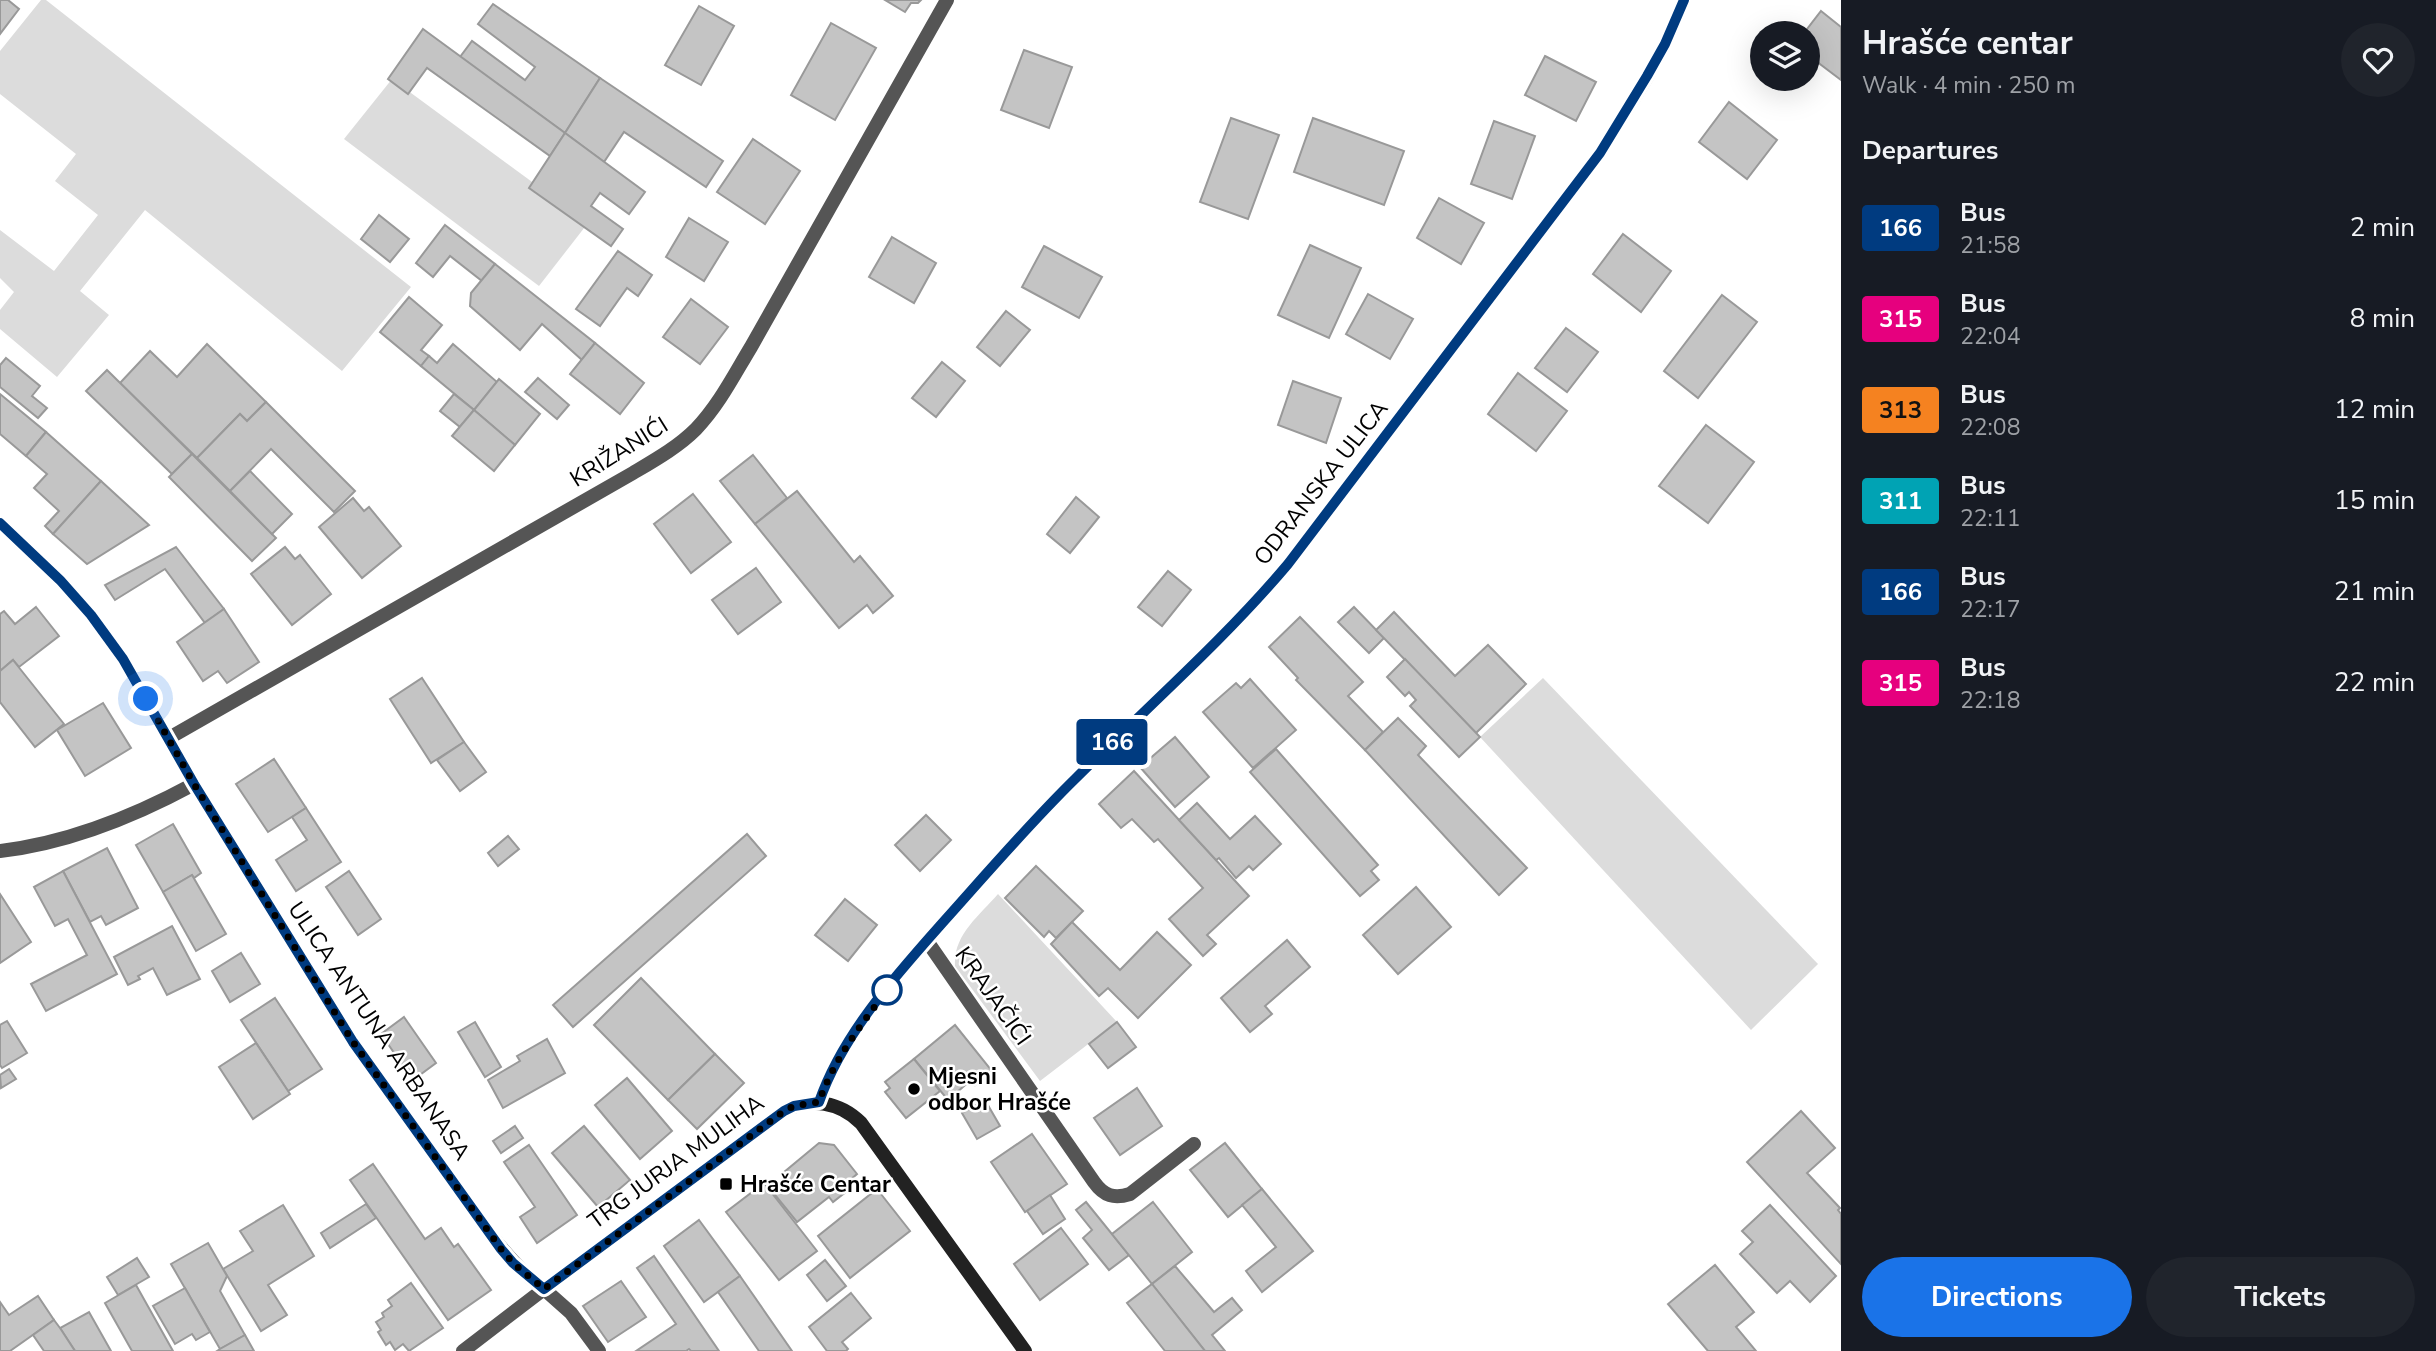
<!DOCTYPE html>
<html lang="en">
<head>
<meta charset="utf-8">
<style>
	body { margin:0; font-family:"Nunito Sans",sans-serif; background:#20242c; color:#f1f3f6; height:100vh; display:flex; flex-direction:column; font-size:26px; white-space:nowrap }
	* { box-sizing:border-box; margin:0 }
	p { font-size:23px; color:#9ea1a6 }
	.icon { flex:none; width:38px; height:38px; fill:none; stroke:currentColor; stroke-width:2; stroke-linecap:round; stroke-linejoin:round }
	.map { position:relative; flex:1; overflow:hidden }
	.sheet { display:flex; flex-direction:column; background:#171b24; width:595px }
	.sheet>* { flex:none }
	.badge { padding:0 14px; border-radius:5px; font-size:24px; line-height:46px }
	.buttons { position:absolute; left:1750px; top:21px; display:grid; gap:14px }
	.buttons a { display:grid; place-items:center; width:70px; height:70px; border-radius:50%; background:#171b24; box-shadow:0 7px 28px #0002; font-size:35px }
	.you { position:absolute; width:35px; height:35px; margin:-18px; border:5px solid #fff; border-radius:50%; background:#1a73e8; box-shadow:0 0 0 10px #1a73e833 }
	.map>.badge { position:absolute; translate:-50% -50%; box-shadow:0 0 0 4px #fff }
	h2 { padding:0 21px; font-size:26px; line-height:63px }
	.round { display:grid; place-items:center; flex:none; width:74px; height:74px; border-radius:37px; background:#20242c }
	.head { display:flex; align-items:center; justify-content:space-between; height:119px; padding:0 21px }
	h1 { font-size:33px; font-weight:700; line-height:52px }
	.cta { display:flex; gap:14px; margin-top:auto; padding:14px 21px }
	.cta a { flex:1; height:80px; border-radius:42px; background:#1a73e8; color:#fff; font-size:28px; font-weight:700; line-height:80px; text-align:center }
	.cta a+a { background:#20242c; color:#f1f3f6 }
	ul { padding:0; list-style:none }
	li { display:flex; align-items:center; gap:21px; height:91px; padding:0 21px }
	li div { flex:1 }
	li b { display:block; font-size:26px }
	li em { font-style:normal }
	li .badge { min-width:77px; font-weight:700; text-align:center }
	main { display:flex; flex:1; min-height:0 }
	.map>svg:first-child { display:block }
	.green { fill:#dcdcdc }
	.building { fill:#c4c4c4; stroke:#999; stroke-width:2 }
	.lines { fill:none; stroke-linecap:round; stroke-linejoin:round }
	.minor { stroke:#555; stroke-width:14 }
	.tertiary { stroke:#555; stroke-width:14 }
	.secondary { stroke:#222; stroke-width:14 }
	.line-casing { stroke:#fff; stroke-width:16 }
	.line { stroke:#003b80; stroke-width:10 }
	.walk { stroke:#000; stroke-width:7; stroke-dasharray:0 12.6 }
	.stop-dot { fill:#fff; stroke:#003b80; stroke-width:3.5 }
	.poi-dot { fill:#000; stroke:#fff; stroke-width:2.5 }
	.labels { text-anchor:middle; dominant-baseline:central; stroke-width:5; stroke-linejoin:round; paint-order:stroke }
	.street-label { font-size:23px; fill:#000; stroke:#fff }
	.poi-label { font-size:23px; font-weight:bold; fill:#000; stroke:#fff; text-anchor:start }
</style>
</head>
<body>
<main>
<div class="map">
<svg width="1841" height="1351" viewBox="0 0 1841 1351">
	<rect width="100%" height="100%" fill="#fff"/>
	<g class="green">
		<polygon points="41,0 46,0 411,287 342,371 145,210 80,291 109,315 57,377 0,329 0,310 14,292 0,278 0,230 54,271 98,215 55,181 76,154 0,94 0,51"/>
		<polygon points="392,79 588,223 539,286 344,139"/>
		<polygon points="1543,678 1818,964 1751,1030 1480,737"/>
		<path d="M998 894 1117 1022 1040 1081 955 966C953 935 979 916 998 894Z"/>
	</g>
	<g class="building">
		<polygon points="0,0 8,0 19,9 0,34"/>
		<polygon points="885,0 921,0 918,3 911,3 905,12"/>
		<polygon points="493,4 600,78 565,133 460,57 472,41 525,80 535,67 478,24"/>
		<polygon points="699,6 734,26 701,85 665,65"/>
		<polygon points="1821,11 1841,27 1841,80 1808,55 1808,33 1804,33"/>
		<polygon points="831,23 876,48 835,120 791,95"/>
		<polygon points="423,29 565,133 550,156 427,68 408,94 388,79"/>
		<polygon points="1024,50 1072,67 1049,128 1001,110"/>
		<polygon points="1545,56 1596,82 1576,121 1525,95"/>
		<polygon points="600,78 723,161 706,187 624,132 604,162 565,133"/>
		<polygon points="1729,102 1777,140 1747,179 1699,142"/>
		<polygon points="1231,118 1279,135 1248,219 1200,202"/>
		<polygon points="1313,118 1404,151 1384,205 1294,172"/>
		<polygon points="1494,121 1535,136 1512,199 1471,184"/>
		<polygon points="565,133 645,192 629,214 600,193 591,206 623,229 611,246 529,188"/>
		<polygon points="753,139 800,171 765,224 717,192"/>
		<polygon points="1439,198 1484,223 1461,264 1417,238"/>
		<polygon points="379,215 409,239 390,262 361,239"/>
		<polygon points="689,218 728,242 704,281 666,257"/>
		<polygon points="445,225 495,264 482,281 450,256 433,277 416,263"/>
		<polygon points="1623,234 1671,271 1641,312 1593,274"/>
		<polygon points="892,237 936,263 914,303 869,277"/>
		<polygon points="1310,245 1361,268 1329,338 1278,315"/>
		<polygon points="1044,246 1102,277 1079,318 1022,287"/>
		<polygon points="618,251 652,275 638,296 627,288 600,326 576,309"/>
		<polygon points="495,264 595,343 582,360 542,324 520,350 470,306 471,293"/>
		<polygon points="1368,294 1413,319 1390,359 1346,334"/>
		<polygon points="1722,295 1757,322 1698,398 1664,371"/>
		<polygon points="409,297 442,325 421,350 429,356 421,366 380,332"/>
		<polygon points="691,299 728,327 700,364 663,337"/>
		<polygon points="1006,311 1030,330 1000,366 977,347"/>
		<polygon points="1566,328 1598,352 1567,392 1535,368"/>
		<polygon points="595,343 644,383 620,414 570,374"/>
		<polygon points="207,344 266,402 247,421 240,414 197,458 120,383 150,351 177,377"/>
		<polygon points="453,344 497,382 474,410 421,366 429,356 437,363"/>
		<polygon points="6,358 40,386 32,396 47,408 38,418 0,387 0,365"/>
		<polygon points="942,362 965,381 936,417 912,398"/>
		<polygon points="107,370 192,454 172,474 86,391"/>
		<polygon points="1518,373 1567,411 1536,451 1488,414"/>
		<polygon points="538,378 569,405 557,419 525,392"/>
		<polygon points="499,379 540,414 515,445 474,410"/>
		<polygon points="1293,381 1341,398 1326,443 1278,425"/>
		<polygon points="0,394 46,432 26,456 0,434"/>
		<polygon points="454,394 474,410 460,427 440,411"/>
		<polygon points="266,402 355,491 334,512 271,449 230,491 197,458 240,414 247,421"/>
		<polygon points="474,410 515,445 494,471 452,436"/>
		<polygon points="1706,425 1754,462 1708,523 1659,486"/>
		<polygon points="46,432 101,481 53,534 45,526 59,511 34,488 47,474 26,456"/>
		<polygon points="192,454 276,538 252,561 169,477"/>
		<polygon points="753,455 787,498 755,524 720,481"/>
		<polygon points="250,471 292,514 272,534 230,491"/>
		<polygon points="101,481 149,525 87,564 53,534"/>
		<polygon points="797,491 854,562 860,556 893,596 873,613 867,605 839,628 755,524"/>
		<polygon points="693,494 731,542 691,573 654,524"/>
		<polygon points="1076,497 1099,517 1070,553 1047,534"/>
		<polygon points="353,498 364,511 369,507 401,546 362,578 319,527"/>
		<polygon points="176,547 224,609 205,623 165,569 115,600 105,585"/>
		<polygon points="285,547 295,559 300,555 331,594 292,625 251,574"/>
		<polygon points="756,568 781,602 738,634 712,600"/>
		<polygon points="1168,571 1191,590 1162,626 1138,607"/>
		<polygon points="36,607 59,636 19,667 13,660 0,671 0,614 4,611 15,624"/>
		<polygon points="1354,607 1384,638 1369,653 1338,622"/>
		<polygon points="224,609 259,662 227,683 218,671 203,681 177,642"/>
		<polygon points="1394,612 1455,676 1488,645 1526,684 1476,733 1376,630"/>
		<polygon points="1300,617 1363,682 1348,696 1383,732 1365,750 1296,680 1298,678 1269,647"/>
		<polygon points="1405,659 1480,737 1459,757 1410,706 1416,700 1409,692 1405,696 1387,677"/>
		<polygon points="13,660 64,724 35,747 0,702 0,671"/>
		<polygon points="422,678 464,742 431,763 390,699"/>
		<polygon points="1250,679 1296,730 1253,768 1203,712 1236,683 1241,688"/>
		<polygon points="103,703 131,748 85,776 57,730"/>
		<polygon points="1398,718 1426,746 1418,755 1527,868 1499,895 1365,750"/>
		<polygon points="1175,737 1209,777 1175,807 1140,767"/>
		<polygon points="464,742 486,772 460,791 437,760"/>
		<polygon points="1276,749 1378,865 1371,871 1379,880 1360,896 1250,772"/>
		<polygon points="274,759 306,808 268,832 236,784"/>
		<polygon points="1134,771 1249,896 1207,935 1216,944 1203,956 1169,919 1203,888 1158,839 1154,842 1132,819 1121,828 1099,804"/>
		<polygon points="1197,803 1230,839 1255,816 1281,844 1253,870 1249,866 1236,878 1219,858 1216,860 1179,820"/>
		<polygon points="306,808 341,862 296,891 276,860 307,840 292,817"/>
		<polygon points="926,815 951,840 920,871 895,845"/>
		<polygon points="173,824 201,873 194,878 192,875 163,892 136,845"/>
		<polygon points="747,834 766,856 573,1027 553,1005"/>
		<polygon points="508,836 519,849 498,866 488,853"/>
		<polygon points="107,848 138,908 106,925 101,916 90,922 63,871"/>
		<polygon points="1036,866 1083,911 1056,938 1049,931 1044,937 1005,898"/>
		<polygon points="63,871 117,974 46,1011 31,984 87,955 68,919 55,926 34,887"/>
		<polygon points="349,871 381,919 358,935 326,887"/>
		<polygon points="192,875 226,934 196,951 163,892"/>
		<polygon points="1416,887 1451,927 1398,974 1363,935"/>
		<polygon points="0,894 31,942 0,963"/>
		<polygon points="845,899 877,925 848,961 815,935"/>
		<polygon points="1072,922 1120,970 1157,932 1191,965 1138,1018 1108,988 1099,996 1051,944"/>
		<polygon points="172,926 200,979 167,995 153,968 138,976 140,979 128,985 114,957"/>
		<polygon points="1287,940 1310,967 1265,1006 1272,1014 1250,1032 1221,998"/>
		<polygon points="241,953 260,984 230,1002 212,971"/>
		<polygon points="641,978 715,1054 668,1100 594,1025"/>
		<polygon points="275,998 322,1069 288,1091 241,1020"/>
		<polygon points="404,1017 436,1063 413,1080 381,1034"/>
		<polygon points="7,1021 27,1053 2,1068 0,1065 0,1025"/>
		<polygon points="475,1022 501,1067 485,1077 458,1032"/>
		<polygon points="1117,1022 1136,1047 1108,1068 1089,1044"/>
		<polygon points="955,1025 992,1071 975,1085 971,1080 948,1100 914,1059"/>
		<polygon points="547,1039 565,1073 503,1108 488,1080 520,1061 517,1056"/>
		<polygon points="256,1043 290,1094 253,1119 219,1067"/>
		<polygon points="715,1054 744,1083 697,1129 668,1100"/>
		<polygon points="914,1059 940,1091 906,1118 885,1092 890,1088 885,1082"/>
		<polygon points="9,1069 16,1079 1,1088 0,1075"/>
		<polygon points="627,1078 672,1131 640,1159 595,1105"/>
		<polygon points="1137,1088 1162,1126 1120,1155 1094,1118"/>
		<polygon points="985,1100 1000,1126 977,1139 962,1113"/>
		<polygon points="1801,1111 1835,1148 1807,1173 1840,1208 1838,1210 1841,1214 1841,1264 1747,1162"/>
		<polygon points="515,1126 523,1138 501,1153 493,1141"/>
		<polygon points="584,1126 630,1180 598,1207 552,1153"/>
		<polygon points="1032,1134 1067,1184 1025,1212 991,1162"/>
		<polygon points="819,1143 834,1145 857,1174 843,1186 847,1191 833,1202 829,1197 797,1222 771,1190 786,1177 783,1173"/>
		<polygon points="1225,1143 1262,1189 1228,1217 1190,1170"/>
		<polygon points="529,1145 577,1215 537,1243 520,1217 535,1207 504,1162"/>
		<polygon points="373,1164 425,1239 441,1228 454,1247 458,1244 491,1290 448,1320 350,1180"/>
		<polygon points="764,1183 817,1251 779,1280 726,1212"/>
		<polygon points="877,1189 910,1231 850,1278 818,1236"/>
		<polygon points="1262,1189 1313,1251 1262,1292 1246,1271 1276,1247 1242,1205"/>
		<polygon points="1050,1195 1065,1219 1043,1234 1027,1211"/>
		<polygon points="1086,1202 1129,1255 1109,1270 1083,1238 1092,1230 1076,1210"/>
		<polygon points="1153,1202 1192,1252 1152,1284 1112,1234"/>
		<polygon points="366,1204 376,1218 330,1248 321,1233"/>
		<polygon points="283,1205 314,1256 268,1285 287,1315 261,1331 223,1269 253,1251 240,1231"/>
		<polygon points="1770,1205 1836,1276 1810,1302 1790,1281 1777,1293 1740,1254 1753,1242 1742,1231"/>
		<polygon points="699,1220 740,1276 704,1302 664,1246"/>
		<polygon points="1061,1228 1088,1264 1040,1300 1014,1264"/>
		<polygon points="208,1243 227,1276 220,1291 245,1335 220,1349 171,1264"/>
		<polygon points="654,1256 719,1351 691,1351 689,1349 686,1351 636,1351 676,1324 637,1268"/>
		<polygon points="137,1258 149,1277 118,1295 107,1277"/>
		<polygon points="825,1260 846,1286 827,1301 807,1275"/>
		<polygon points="1715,1265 1754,1312 1736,1327 1756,1351 1708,1351 1668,1304"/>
		<polygon points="1175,1266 1214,1312 1232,1298 1242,1310 1212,1335 1225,1351 1205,1351 1152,1284"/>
		<polygon points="740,1276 792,1351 759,1351 718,1292"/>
		<polygon points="621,1281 646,1317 608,1342 583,1306"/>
		<polygon points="411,1283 443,1328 409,1351 403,1344 395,1350 390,1342 386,1345 378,1332 381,1330 376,1322 384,1317 382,1313 392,1306 388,1300"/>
		<polygon points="1152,1284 1205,1351 1165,1351 1127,1303"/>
		<polygon points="136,1285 173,1351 132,1351 105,1303"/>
		<polygon points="185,1288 210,1332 196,1340 192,1334 175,1344 153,1306"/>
		<polygon points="851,1293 871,1318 842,1342 848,1349 846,1351 827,1351 809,1327"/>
		<polygon points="38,1296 54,1320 10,1351 0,1351 0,1302 9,1315"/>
		<polygon points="89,1312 111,1351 75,1351 60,1328"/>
		<polygon points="54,1320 60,1328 75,1351 44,1351 33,1335"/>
		<polygon points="245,1335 254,1351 217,1351 220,1349"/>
	</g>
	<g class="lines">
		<g class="minor">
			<path d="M169 738 633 473C655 460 678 447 696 429 719 405 734 375 751 347L947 0"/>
			<path d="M0 851C69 843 133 817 194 784"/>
			<path d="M927 941 1094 1182C1104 1196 1114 1199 1130 1194L1194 1144"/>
			<polyline points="463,1351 544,1289 571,1313 599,1351"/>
		</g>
		<path class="tertiary" d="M819 1102C843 1033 897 974 945 920 988 872 1029 824 1075 779 1146 708 1223 641 1288 564L1600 153 1647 77 1665 44 1684 0"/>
		<path class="secondary" d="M0 523 60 580 91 615 123 659 194 784 353 1042 490 1234C507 1255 522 1273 544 1289L784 1111C811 1097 840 1102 861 1123L1025 1351"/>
	</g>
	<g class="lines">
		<g class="line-casing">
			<path id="line" d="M0 523 60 580 91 615 123 659 194 784 353 1042 501 1249 513 1263 544 1289 784 1111 794 1106 819 1102C843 1033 897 974 945 920 988 872 1029 824 1075 779 1146 708 1223 641 1288 564L1600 153 1647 76 1665 44 1684 0"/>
		</g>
		<use href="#line" class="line"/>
		<path class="walk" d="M146 699 194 784 353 1042 501 1249 513 1263 544 1289 784 1111 794 1106 819 1102C834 1059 861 1025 888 989L887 990"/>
	</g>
	<circle class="stop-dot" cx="887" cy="990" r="14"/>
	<g class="poi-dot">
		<circle cx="914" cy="1089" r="7"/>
		<rect x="719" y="1177" width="14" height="14" rx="3.5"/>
	</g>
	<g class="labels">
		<g class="street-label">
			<text transform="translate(619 452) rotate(-32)">KRIŽANIĆI</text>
			<text transform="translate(1321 483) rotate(-52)">ODRANSKA ULICA</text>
			<text transform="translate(993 996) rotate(55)">KRAJAČIĆI</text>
			<text transform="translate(379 1031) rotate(56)">ULICA ANTUNA ARBANASA</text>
			<text transform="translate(676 1162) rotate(-36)">TRG JURJA MULIHA</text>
		</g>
		<g class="poi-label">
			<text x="928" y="1076">Mjesni<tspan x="928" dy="26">odbor Hrašće</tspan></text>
			<text x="740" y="1184">Hrašće Centar</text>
		</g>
	</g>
</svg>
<div class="buttons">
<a><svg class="icon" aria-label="layers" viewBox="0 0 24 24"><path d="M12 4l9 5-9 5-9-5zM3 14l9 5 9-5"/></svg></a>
</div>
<div class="you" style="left:146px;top:699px"></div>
<b class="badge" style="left:1112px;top:742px;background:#003b80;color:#fff">166</b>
</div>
<section class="sheet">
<div class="head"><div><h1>Hrašće centar</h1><p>Walk · 4 min · 250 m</p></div><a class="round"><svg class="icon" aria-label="heart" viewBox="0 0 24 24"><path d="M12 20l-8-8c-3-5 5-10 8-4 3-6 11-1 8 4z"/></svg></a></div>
<h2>Departures</h2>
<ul>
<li><span class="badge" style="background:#003b80;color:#fff">166</span><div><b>Bus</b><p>21:58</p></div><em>2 min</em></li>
<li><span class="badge" style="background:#e6007e;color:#fff">315</span><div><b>Bus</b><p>22:04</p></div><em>8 min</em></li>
<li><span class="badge" style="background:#f58220;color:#111">313</span><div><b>Bus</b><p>22:08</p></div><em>12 min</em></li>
<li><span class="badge" style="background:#00a3b4;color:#fff">311</span><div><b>Bus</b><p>22:11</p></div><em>15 min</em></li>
<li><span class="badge" style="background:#003b80;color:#fff">166</span><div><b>Bus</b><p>22:17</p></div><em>21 min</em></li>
<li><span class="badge" style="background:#e6007e;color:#fff">315</span><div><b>Bus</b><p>22:18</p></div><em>22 min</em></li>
</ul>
<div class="cta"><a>Directions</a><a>Tickets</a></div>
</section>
</main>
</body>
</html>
